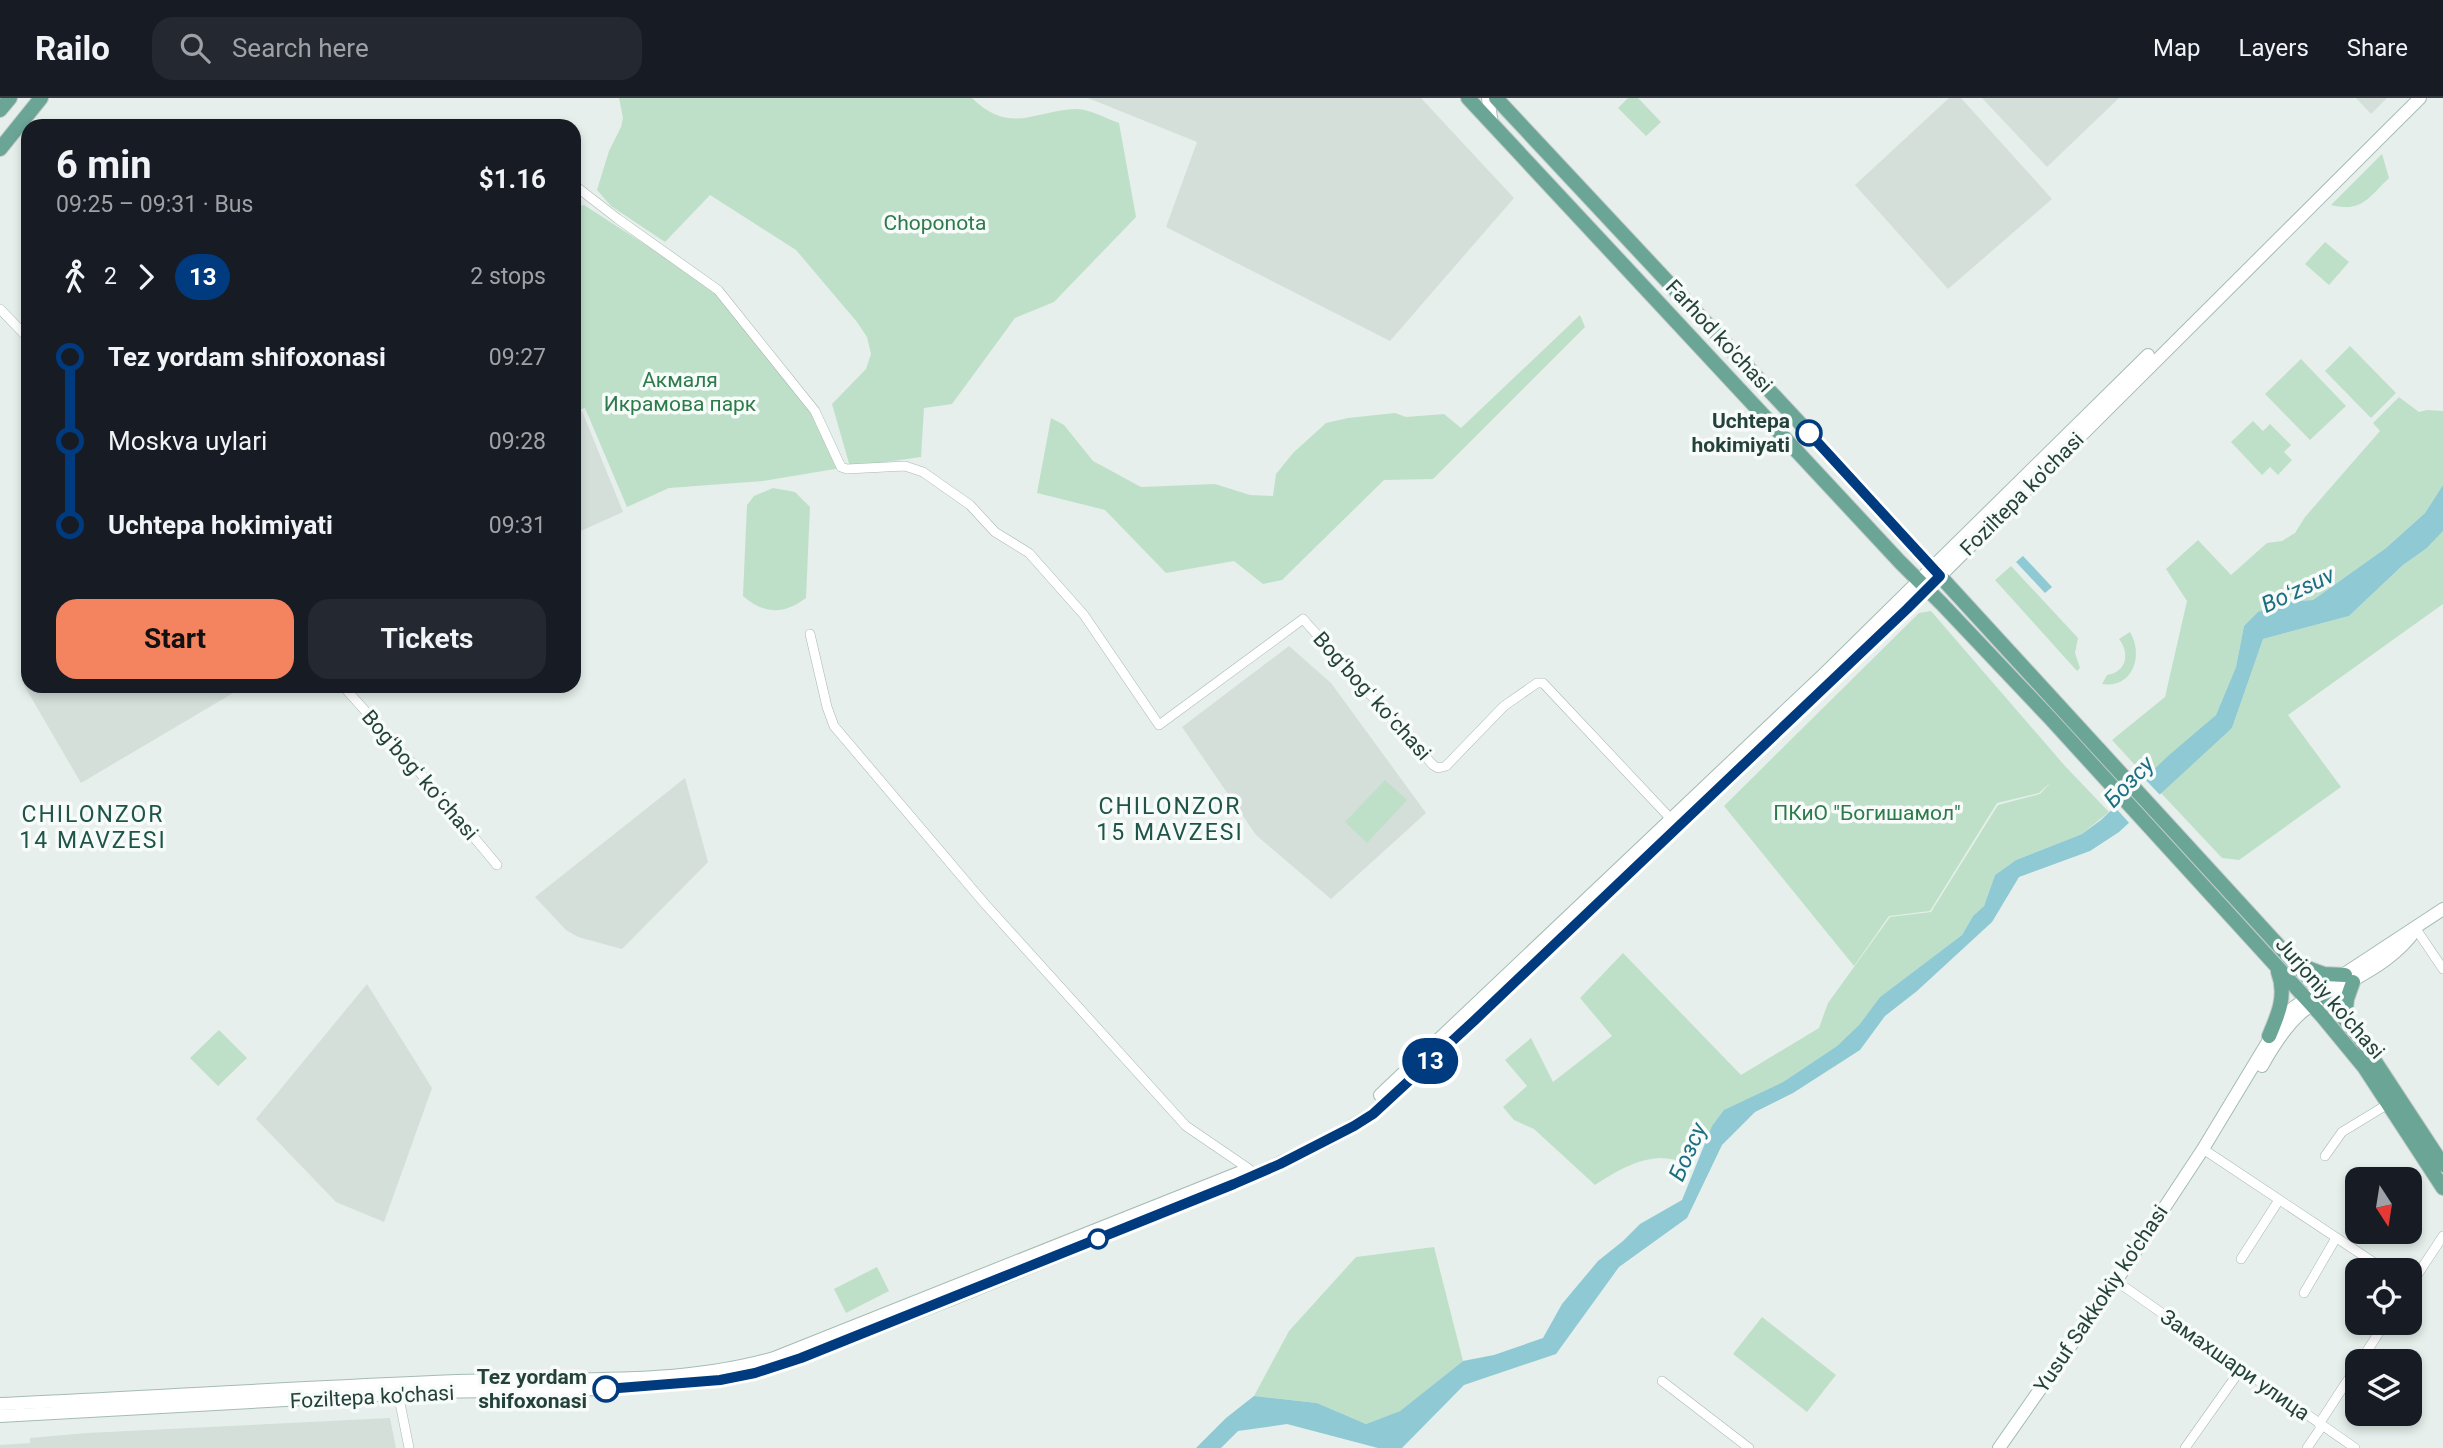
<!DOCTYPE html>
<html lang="en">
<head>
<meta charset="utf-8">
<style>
	body { margin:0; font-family:Roboto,sans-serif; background:#242831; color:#f1f3f6; height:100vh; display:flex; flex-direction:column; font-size:26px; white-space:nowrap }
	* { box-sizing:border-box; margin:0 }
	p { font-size:23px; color:#9ea1a6 }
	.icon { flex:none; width:38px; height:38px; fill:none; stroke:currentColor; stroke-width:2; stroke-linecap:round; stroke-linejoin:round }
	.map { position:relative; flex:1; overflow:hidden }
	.panel { position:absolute; left:21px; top:21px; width:560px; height:574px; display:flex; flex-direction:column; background:#171b24; border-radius:21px; box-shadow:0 4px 10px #0003 }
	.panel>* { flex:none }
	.badge { padding:0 14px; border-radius:23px; font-size:24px; line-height:46px }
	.needle { width:46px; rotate:168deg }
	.tools { position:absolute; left:2345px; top:1069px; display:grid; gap:14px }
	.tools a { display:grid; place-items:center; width:77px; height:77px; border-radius:14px; background:#171b24; box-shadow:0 4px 10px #0003; font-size:35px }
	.map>.badge { position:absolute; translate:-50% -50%; box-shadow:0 0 0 4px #fff }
	.legs { display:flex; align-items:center; gap:10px; height:77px; padding:0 35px; font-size:23px }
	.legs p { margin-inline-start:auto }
	.headline { display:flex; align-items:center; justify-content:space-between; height:119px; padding:0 35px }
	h1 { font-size:38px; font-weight:700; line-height:52px }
	.button { display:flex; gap:14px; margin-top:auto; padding:14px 35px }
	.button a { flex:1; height:80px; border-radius:21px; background:#f4845f; color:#111; font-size:28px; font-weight:700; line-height:80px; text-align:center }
	.button a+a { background:#242831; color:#f1f3f6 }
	ul { padding:0 35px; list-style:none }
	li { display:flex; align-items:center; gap:24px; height:84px; font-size:26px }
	li i { display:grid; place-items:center; width:10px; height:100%; margin:0 9px; background:currentColor }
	li i::after { content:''; width:18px; height:18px; margin:-9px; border:5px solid; border-radius:50%; background:#171b24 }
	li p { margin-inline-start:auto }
	li:first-child i { background:linear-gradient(#0000 50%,currentColor 0) }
	li:last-child i { background:linear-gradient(currentColor 50%,#0000 0) }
	header { display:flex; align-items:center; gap:42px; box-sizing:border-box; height:98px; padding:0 35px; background:#171b24; border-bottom:2px solid #363941 }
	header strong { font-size:33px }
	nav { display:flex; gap:38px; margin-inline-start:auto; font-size:24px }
	.search { width:490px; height:63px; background:#242831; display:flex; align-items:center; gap:18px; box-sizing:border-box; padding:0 24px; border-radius:21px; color:#9ea1a6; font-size:26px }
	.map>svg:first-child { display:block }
	.built { fill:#d4dfda }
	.green { fill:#bfe0c8 }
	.water { fill:#8ec9d4 }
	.pier { fill:#e6efeb }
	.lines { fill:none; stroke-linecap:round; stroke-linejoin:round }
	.minor-casing { stroke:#a8b8b2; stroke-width:10 }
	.secondary-casing { stroke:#a4bbb3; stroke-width:14 }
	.primary-casing { stroke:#c2cac8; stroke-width:16 }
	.minor { stroke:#fff; stroke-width:9 }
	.secondary { stroke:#fff; stroke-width:12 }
	.primary { stroke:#6aa596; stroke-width:14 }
	.line-1-casing { stroke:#fff; stroke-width:16 }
	.line-1 { stroke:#003b80; stroke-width:10 }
	.stop-1-dot { fill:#fff; stroke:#003b80; stroke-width:3.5 }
	.labels { text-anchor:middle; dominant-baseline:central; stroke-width:7; stroke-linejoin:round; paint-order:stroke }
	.park-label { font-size:21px; fill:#2d7a4b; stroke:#f7fbf9 }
	.street-label { font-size:21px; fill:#24423a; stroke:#f7fbf9 }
	.stop-label { font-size:21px; font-weight:bold; fill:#24423a; stroke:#f7fbf9; text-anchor:end }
	.water-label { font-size:23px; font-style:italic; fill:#1c6f80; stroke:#f7fbf9 }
	.neighbourhood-label { font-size:23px; letter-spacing:2px; fill:#1f5548; stroke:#f7fbf9 }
</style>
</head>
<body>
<header>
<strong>Railo</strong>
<div class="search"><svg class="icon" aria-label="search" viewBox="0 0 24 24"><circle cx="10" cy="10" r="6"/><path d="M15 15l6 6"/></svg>Search here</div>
<nav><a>Map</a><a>Layers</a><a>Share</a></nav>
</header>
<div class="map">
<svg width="2443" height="1350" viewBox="0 0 2443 1350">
	<rect width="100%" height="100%" fill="#e6efeb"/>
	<g class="built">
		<polygon points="1088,0 1421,0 1514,100 1390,243 1166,129 1197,44"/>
		<polygon points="1949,0 1961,0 2052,101 1948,191 1855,87"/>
		<polygon points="1982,0 2119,0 2047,69"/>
		<polygon points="2356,0 2387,0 2371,16"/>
		<polygon points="582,313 623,414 574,436 574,316"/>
		<polygon points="1289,548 1331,585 1426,715 1331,801 1256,737 1182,629"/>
		<polygon points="28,579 28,588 245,588 81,685 21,582"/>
		<polygon points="685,680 708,764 622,851 578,839 566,832 535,799"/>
		<polygon points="367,886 432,990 384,1124 336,1104 256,1021"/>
		<polygon points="390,1320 396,1350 0,1350 0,1347 30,1345 30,1340 87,1335"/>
	</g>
	<g class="green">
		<path d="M619 0H972C1011 38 1034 12 1077 11 1090 11 1107 21 1119 25L1136 119 1054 204 1015 220 952 306 924 310 921 359 850 369 832 306 866 271 871 256 867 239 857 224 796 152 710 97 665 144 611 108 597 92 609 53 621 29 623 20Z"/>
		<polygon points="1628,0 1638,0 1661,24 1646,38 1618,10"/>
		<path d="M2382 56 2389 80C2369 99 2362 115 2331 107Z"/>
		<polygon points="584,107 714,191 818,309 841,370 763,383 669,390 627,409 585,310 574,314 574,109"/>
		<polygon points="2325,144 2349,164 2329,187 2305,166"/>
		<polygon points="1580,217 1585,229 1433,381 1384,382 1282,482 1263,486 1234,463 1166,475 1105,412 1037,395 1051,320 1064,327 1093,363 1141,389 1215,386 1250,397 1273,398 1276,376 1293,355 1326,325 1348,320 1395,315 1406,319 1444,316 1461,330"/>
		<polygon points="2350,248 2396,295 2371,320 2325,273"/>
		<polygon points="2301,261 2346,308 2310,342 2265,296"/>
		<polygon points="2399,299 2419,314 2427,312 2443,313 2443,387 2425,415 2386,450 2313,502 2281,504 2244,528 2236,569 2216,617 2146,679 2112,642 2165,599 2187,503 2166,471 2198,442 2231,477 2267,445 2282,443 2295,435 2305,419 2380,333 2373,325"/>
		<polygon points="2253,323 2263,333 2270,326 2291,347 2284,354 2292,362 2278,377 2270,369 2262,377 2231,344"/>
		<path d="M773 390 795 394 810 409 806 500C784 517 763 516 743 498L747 407 754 398Z"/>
		<polygon points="2443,433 2443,506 2288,617 2341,689 2239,762 2222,760 2160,694 2232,630 2263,541 2349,518 2403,467 2427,450"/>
		<polygon points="2011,468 2078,540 2075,555 2080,570 2077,573 1995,482"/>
		<path d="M1931 513 2065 668 2109 714 2082 736 2016 762 1995 777 1984 808 1973 818 1962 837 1880 899 1859 927 1837 948 1783 984 1725 1012 1689 1063C1679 1064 1671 1060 1661 1060 1636 1061 1615 1074 1595 1087L1534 1031 1514 1022 1503 1009 1527 988 1505 962 1531 940 1553 984 1612 938 1580 900 1623 855 1741 977 1819 930 1828 905 1890 819 1931 814 1998 707 2040 696 2051 684 2039 695 1997 705 1930 813 1889 818 1854 868 1724 708 1919 515Z"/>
		<path d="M2130 534C2144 557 2133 591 2102 586L2107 577C2127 574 2130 555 2119 541Z"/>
		<polygon points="1385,682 1407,702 1367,745 1345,724"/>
		<polygon points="219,932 247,960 218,988 190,960"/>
		<polygon points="1434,1149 1463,1263 1400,1313 1366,1326 1317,1305 1254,1298 1289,1233 1356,1159"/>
		<polygon points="877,1169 889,1193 846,1215 834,1191"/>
		<polygon points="1762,1219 1836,1277 1807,1314 1733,1256"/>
	</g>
	<g class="water">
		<polygon points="2443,387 2443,433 2427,450 2403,467 2349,518 2263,541 2232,630 2119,734 2090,753 2019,779 1992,824 1917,893 1885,918 1860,952 1793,995 1755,1014 1722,1047 1687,1120 1619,1169 1556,1256 1464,1287 1402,1350 1378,1350 1287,1326 1238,1333 1221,1350 1196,1350 1226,1320 1254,1298 1317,1305 1366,1326 1400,1313 1463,1263 1494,1257 1543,1240 1562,1206 1598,1163 1623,1143 1640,1126 1682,1102 1712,1028 1724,1012 1783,984 1837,948 1859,927 1880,899 1962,837 1973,818 1984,808 1995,777 2016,762 2082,736 2101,722 2168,658 2216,617 2236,569 2244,528 2258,514 2281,504 2313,502 2386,450 2425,415"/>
		<polygon points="2023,458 2052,489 2045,495 2016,464"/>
	</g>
	<polygon class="pier" points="2142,678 2161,698 2131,727 2113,707"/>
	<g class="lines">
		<g class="minor-casing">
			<g id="minor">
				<polyline points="574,92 578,90 618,121 718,192 815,313 841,369 847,371 905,368 923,374 970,407 995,434 1029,455 1084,517 1159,627 1303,521 1433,667 1438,670 1446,668 1504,608 1537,585 1543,585 1671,721"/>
				<polyline points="0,211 28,240"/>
				<polyline points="810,536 827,609 834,628 985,806 1186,1028 1249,1071"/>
				<polyline points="343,588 411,664 497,767"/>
				<polyline points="2416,831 2443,871"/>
				<polyline points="2203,1051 2385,1172"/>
				<polyline points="2325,1058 2342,1034 2388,1006"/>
				<polyline points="2241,1161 2279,1102"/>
				<polyline points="2116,1183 2355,1350"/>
				<polyline points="2410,1188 2443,1138"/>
				<polyline points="2304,1195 2336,1140"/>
				<polyline points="2360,1264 2385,1225"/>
				<polyline points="1662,1283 1749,1350"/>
				<polyline points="397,1290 409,1350"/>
				<polyline points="2319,1326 2357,1268"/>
				<polyline points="2185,1350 2241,1271"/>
				<polyline points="2307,1350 2322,1328"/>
			</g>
		</g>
		<g class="secondary-casing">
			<g id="secondary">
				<polyline points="1488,0 1492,26"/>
				<path d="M2262 968C2272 950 2285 929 2301 915 2337 885 2389 872 2416 831"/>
				<polyline points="1380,997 1824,576 2148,257"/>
				<path d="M0 1306C152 1299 305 1289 457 1283 562 1279 672 1289 774 1260L1246 1072"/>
				<polyline points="0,1318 429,1294 606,1291 701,1284 738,1279 801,1260 952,1201 1234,1086 1329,1042 1373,1015 1476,921 1907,511 2420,0"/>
				<polyline points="1999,1350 2116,1183 2203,1051 2281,922 2294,909 2443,811"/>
			</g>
		</g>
		<g class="primary-casing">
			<g id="primary">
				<polyline points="1468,0 1900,464 1942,506 2050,620 2322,918 2364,969 2443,1090"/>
				<polyline points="1496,0 1809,335 2334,908 2361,942 2443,1067"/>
				<polyline points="0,12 10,0"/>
				<polyline points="0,51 41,0"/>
				<polyline points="2297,866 2324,876 2345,877"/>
				<polyline points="2345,920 2347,901 2353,884"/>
				<path d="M2269 938C2278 917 2287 897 2278 874"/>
			</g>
		</g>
		<use href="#minor" class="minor"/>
		<use href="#secondary" class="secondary"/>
		<use href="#primary" class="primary"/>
	</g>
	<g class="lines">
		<g class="line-1-casing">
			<polyline id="line-1" points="606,1291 720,1282 755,1275 801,1260 1234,1086 1280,1066 1354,1028 1373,1016 1476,921 1907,511 1940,478 1809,335"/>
		</g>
		<use href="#line-1" class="line-1"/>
	</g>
	<g class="stop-1-dot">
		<circle cx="1809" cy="335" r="12"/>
		<circle cx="1098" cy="1141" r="9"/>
		<circle cx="606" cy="1291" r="12"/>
	</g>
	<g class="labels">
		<g class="park-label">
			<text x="935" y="125">Choponota</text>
			<text x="680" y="282">Акмаля<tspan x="680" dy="24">Икрамова парк</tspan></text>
			<text x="1867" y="715">ПКиО "Богишамол"</text>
		</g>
		<g class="street-label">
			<text transform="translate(1719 238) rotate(47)">Farhod ko'chasi</text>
			<text transform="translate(2022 396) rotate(-45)">Foziltepa ko'chasi</text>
			<text transform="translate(1372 598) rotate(48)">Bogʻbogʻ koʻchasi</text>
			<text transform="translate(420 677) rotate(49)">Bogʻbogʻ koʻchasi</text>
			<text transform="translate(2330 900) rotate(49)">Jurjoniy ko'chasi</text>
			<text transform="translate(2101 1201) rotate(-56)">Yusuf Sakkokiy ko'chasi</text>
			<text transform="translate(2235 1267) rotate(35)">Замахшари улица</text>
			<text transform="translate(372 1299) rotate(-3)">Foziltepa ko'chasi</text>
		</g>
		<g class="stop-label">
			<text x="1790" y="323">Uchtepa<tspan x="1790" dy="24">hokimiyati</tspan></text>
			<text x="587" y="1279">Tez yordam<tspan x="587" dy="24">shifoxonasi</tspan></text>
		</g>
		<g class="water-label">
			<text transform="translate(2298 492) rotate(-25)">Boʻzsuv</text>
			<text transform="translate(2129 684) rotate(-46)">Бозсу</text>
			<text transform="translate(1688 1054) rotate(-66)">Бозсу</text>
		</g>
		<g class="neighbourhood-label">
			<text x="1170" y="708">CHILONZOR<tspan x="1170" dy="26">15 MAVZESI</tspan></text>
			<text x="93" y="716">CHILONZOR<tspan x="93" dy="26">14 MAVZESI</tspan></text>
		</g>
	</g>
</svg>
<div class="tools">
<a><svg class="needle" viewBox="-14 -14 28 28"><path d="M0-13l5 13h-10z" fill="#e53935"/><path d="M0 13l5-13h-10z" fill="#9ea1a6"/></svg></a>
<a><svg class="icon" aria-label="locate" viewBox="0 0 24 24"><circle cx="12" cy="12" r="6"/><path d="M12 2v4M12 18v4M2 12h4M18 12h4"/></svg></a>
<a><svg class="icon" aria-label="layers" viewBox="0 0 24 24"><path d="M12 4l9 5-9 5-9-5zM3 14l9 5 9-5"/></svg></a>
</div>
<b class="badge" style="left:1430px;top:963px;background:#003b80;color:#fff">13</b>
<section class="panel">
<div class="headline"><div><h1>6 min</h1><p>09:25 – 09:31 · Bus</p></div><b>$1.16</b></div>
<div class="legs"><svg class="icon" aria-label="walk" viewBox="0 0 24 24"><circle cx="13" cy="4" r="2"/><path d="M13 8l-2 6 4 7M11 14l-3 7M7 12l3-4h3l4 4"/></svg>2<svg class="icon" aria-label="forward" viewBox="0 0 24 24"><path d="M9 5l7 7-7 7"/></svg><b class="badge" style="background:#003b80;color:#fff">13</b><p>2 stops</p></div>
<ul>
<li><i style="color:#003b80"></i><b>Tez yordam shifoxonasi</b><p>09:27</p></li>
<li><i style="color:#003b80"></i><span>Moskva uylari</span><p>09:28</p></li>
<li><i style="color:#003b80"></i><b>Uchtepa hokimiyati</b><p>09:31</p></li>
</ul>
<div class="button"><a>Start</a><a>Tickets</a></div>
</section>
</div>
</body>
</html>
